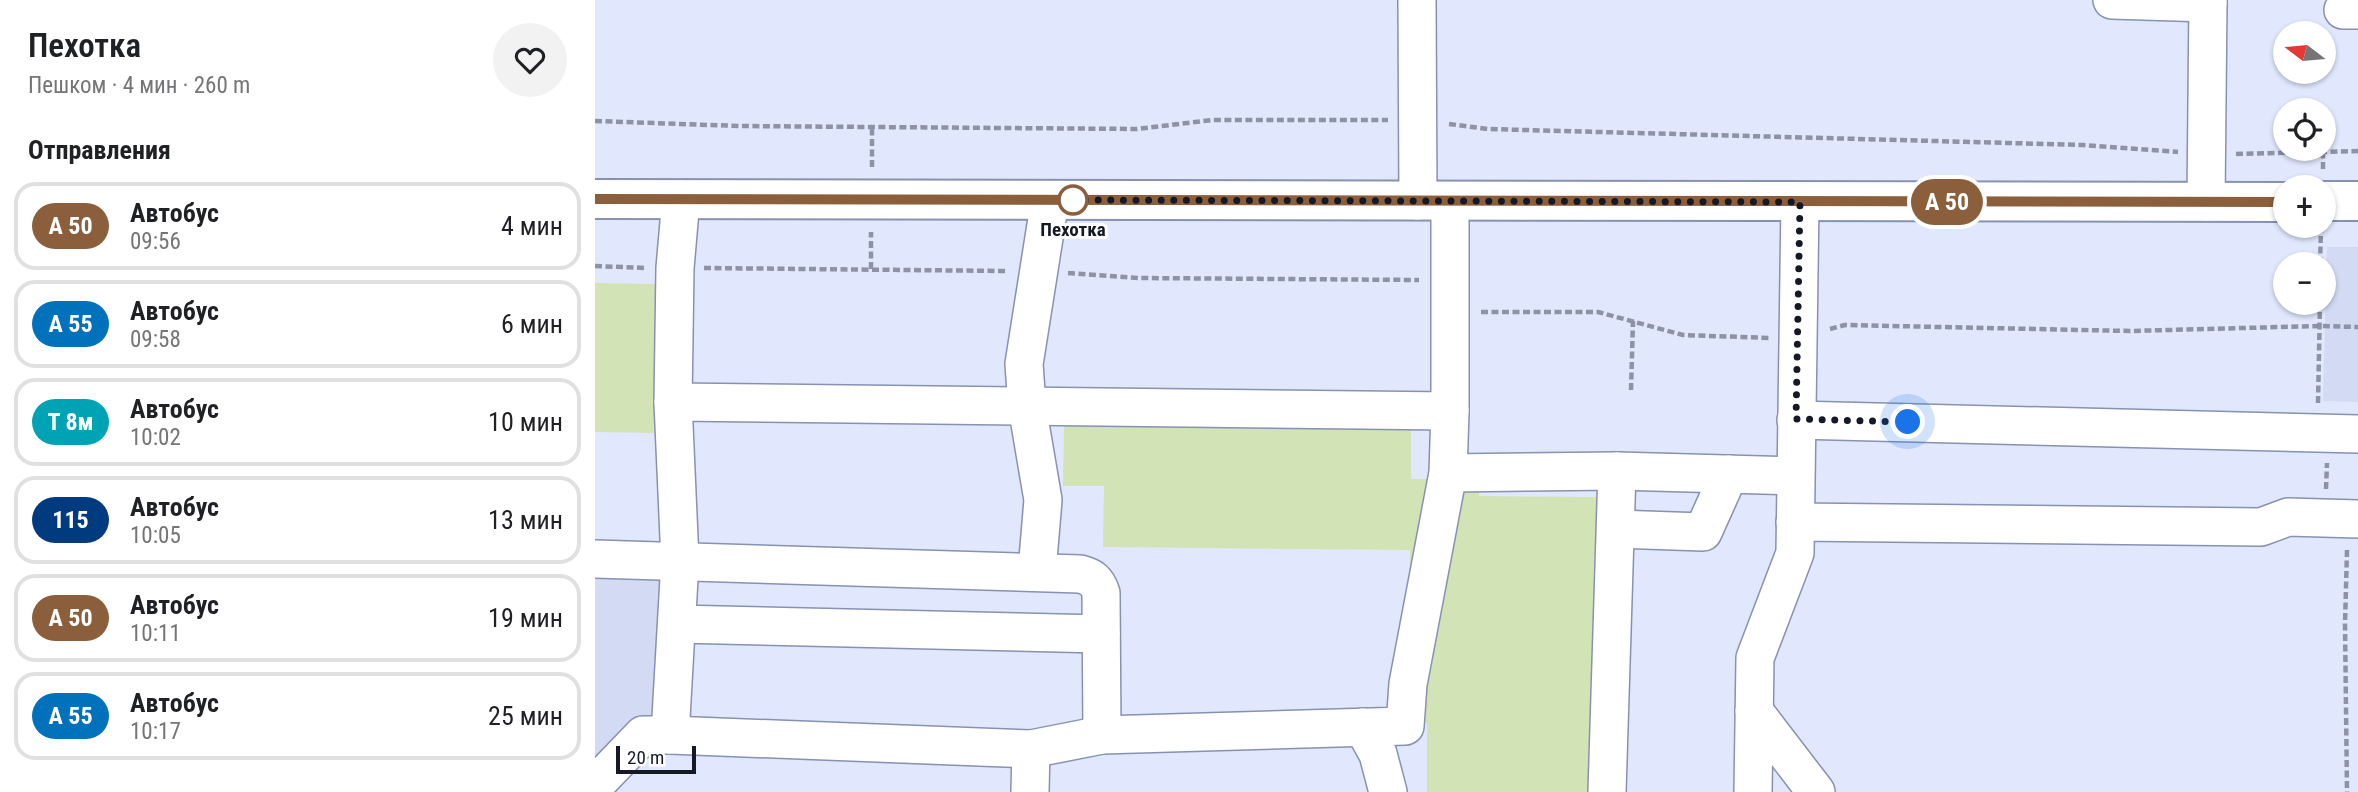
<!DOCTYPE html>
<html lang="ru">
<head>
<meta charset="utf-8">
<style>
	body { margin:0; font-family:"Roboto Condensed",sans-serif; background:#f2f2f2; color:#202124; height:100vh; display:flex; flex-direction:column; font-size:26px; white-space:nowrap }
	* { box-sizing:border-box; margin:0 }
	p { font-size:23px; color:#757577 }
	.icon { flex:none; width:38px; height:38px; fill:none; stroke:currentColor; stroke-width:2; stroke-linecap:round; stroke-linejoin:round }
	.map { position:relative; flex:1; overflow:hidden }
	.details { display:flex; flex-direction:column; background:#fff; width:595px }
	.details>* { flex:none }
	.badge { padding:0 14px; border-radius:23px; font-size:24px; line-height:46px }
	.needle { width:46px; rotate:286deg }
	.fabs { position:absolute; left:1678px; top:21px; display:grid; gap:14px }
	.fabs a { display:grid; place-items:center; width:63px; height:63px; border-radius:50%; background:#fff; box-shadow:0 2px 5px #0004; font-size:35px }
	.scale { position:absolute; left:21px; bottom:18px; width:80px; box-sizing:border-box; padding-left:7px; border:4px solid #151925; border-top:0; font-size:19px; line-height:24px; white-space:nowrap; color:#151925; -webkit-text-stroke:5px #fff; paint-order:stroke }
	.you { position:absolute; width:35px; height:35px; margin:-18px; border:5px solid #fff; border-radius:50%; background:#1a73e8; box-shadow:0 0 0 10px #1a73e833 }
	.map>.badge { position:absolute; translate:-50% -50%; box-shadow:0 0 0 4px #fff }
	h2 { padding:0 28px; font-size:26px; line-height:63px }
	.round { display:grid; place-items:center; flex:none; width:74px; height:74px; border-radius:37px; background:#f2f2f2 }
	.overview { display:flex; align-items:center; justify-content:space-between; height:119px; padding:0 28px }
	h1 { font-size:33px; font-weight:600; line-height:52px }
	ul { padding:0; list-style:none }
	li { display:flex; align-items:center; gap:21px; height:88px; margin:0 14px 10px; padding:0 14px; border:4px solid #e0e0e0; border-radius:21px }
	li div { flex:1 }
	li b { display:block; font-size:26px }
	li em { font-style:normal }
	li .badge { min-width:77px; font-weight:700; text-align:center }
	main { display:flex; flex:1; min-height:0 }
	.map>svg:first-child { display:block }
	.built { fill:#d3dbf4 }
	.green { fill:#d2e3b6 }
	.lines { fill:none; stroke-linecap:round; stroke-linejoin:round }
	.minor-casing { stroke:#8791b1; stroke-width:40 }
	.major-casing { stroke:#8791b1; stroke-width:42 }
	.path { stroke:#8d92a4; stroke-width:4.5; stroke-dasharray:7 3.5; stroke-linecap:butt }
	.minor { stroke:#fff; stroke-width:37 }
	.major { stroke:#fff; stroke-width:38 }
	.line-casing { stroke:#fff; stroke-width:16 }
	.line { stroke:#8b5e3c; stroke-width:10 }
	.walk { stroke:#151925; stroke-width:7; stroke-dasharray:0 12.6 }
	.stop-dot { fill:#fff; stroke:#8b5e3c; stroke-width:3.5 }
	.labels { text-anchor:middle; dominant-baseline:central; stroke-width:6; stroke-linejoin:round; paint-order:stroke }
	.stop-label { font-size:19px; font-weight:bold; fill:#151925; stroke:#fff }
</style>
</head>
<body>
<main>
<section class="details">
<div class="overview"><div><h1>Пехотка</h1><p>Пешком · 4 мин · 260 m</p></div><a class="round"><svg class="icon" aria-label="heart" viewBox="0 0 24 24"><path d="M12 20l-8-8c-3-5 5-10 8-4 3-6 11-1 8 4z"/></svg></a></div>
<h2>Отправления</h2>
<ul>
<li><span class="badge" style="background:#8b5e3c;color:#fff">А 50</span><div><b>Автобус</b><p>09:56</p></div><em>4 мин</em></li>
<li><span class="badge" style="background:#0072bc;color:#fff">А 55</span><div><b>Автобус</b><p>09:58</p></div><em>6 мин</em></li>
<li><span class="badge" style="background:#00a3b4;color:#fff">Т 8м</span><div><b>Автобус</b><p>10:02</p></div><em>10 мин</em></li>
<li><span class="badge" style="background:#003b80;color:#fff">115</span><div><b>Автобус</b><p>10:05</p></div><em>13 мин</em></li>
<li><span class="badge" style="background:#8b5e3c;color:#fff">А 50</span><div><b>Автобус</b><p>10:11</p></div><em>19 мин</em></li>
<li><span class="badge" style="background:#0072bc;color:#fff">А 55</span><div><b>Автобус</b><p>10:17</p></div><em>25 мин</em></li>
</ul>
</section>
<div class="map">
<svg width="1763" height="792" viewBox="0 0 1763 792">
	<rect width="100%" height="100%" fill="#e1e8fd"/>
	<g class="built">
		<polygon points="1732,247 1763,247 1763,402 1728,401"/>
		<polygon points="0,574 70,576 67,726 0,774"/>
	</g>
	<g class="green">
		<polygon points="0,283 61,284 59,433 0,432"/>
		<polygon points="469,425 816,428 816,479 884,479 884,496 1004,497 1002,792 832,792 832,723 813,722 815,550 508,547 509,486 468,486"/>
	</g>
	<g class="lines">
		<g class="minor-casing">
			<g id="minor">
				<polyline points="822,0 823,201"/>
				<polyline points="1517,0 1613,3"/>
				<polyline points="1748,10 1763,10"/>
				<polyline points="1611,202 1613,0"/>
				<polyline points="78,402 855,411 855,201"/>
				<polyline points="1201,420 1763,434"/>
				<polyline points="853,473 1022,471 1200,476"/>
				<polyline points="1200,522 1666,527 1693,517 1763,519"/>
				<polyline points="1021,529 1108,532 1134,474"/>
				<path d="M0 559 485 574C497 577 502 581 506 593L507 735 810 726 813 684 853 473 855 411"/>
				<polyline points="442,571 448,500 432,406 429,364 455,200"/>
				<polyline points="82,624 506,634"/>
				<polyline points="1159,711 1221,792"/>
				<polyline points="768,727 783,754 793,792"/>
				<polyline points="75,735 436,749 507,735"/>
				<polyline points="0,785 48,735 75,735 85,561 78,402 80,268 86,199"/>
				<polyline points="435,792 436,749"/>
				<polyline points="1012,792 1022,471"/>
				<polyline points="1158,792 1160,658 1200,553 1205,202"/>
			</g>
		</g>
		<g class="major-casing">
			<g id="major">
				<polyline points="0,199 1690,202"/>
				<polyline points="1729,201 1763,201"/>
			</g>
		</g>
		<g class="path">
			<polyline points="0,121 144,126 542,129 617,120 793,120"/>
			<polyline points="854,124 893,129 1488,145 1583,152"/>
			<polyline points="1641,154 1763,151"/>
			<polyline points="277,167 277,127"/>
			<polyline points="1728,169 1728,150"/>
			<polyline points="1725,264 1726,230"/>
			<polyline points="0,266 52,268"/>
			<polyline points="109,268 412,271"/>
			<polyline points="276,269 276,232"/>
			<polyline points="473,273 543,278 824,280"/>
			<polyline points="886,312 1003,312 1088,335 1175,338"/>
			<polyline points="1235,329 1250,325 1535,331 1724,326 1763,327"/>
			<polyline points="1036,390 1038,321"/>
			<polyline points="1723,403 1725,303"/>
			<polyline points="1731,489 1732,463"/>
			<polyline points="1752,550 1750,624 1752,792"/>
		</g>
		<use href="#minor" class="minor"/>
		<use href="#major" class="major"/>
	</g>
	<g class="lines">
		<g class="line-casing">
			<polyline id="line" points="0,199 1690,202"/>
		</g>
		<use href="#line" class="line"/>
		<polyline class="walk" points="478,200 1205,202 1201,419 1313,422"/>
	</g>
	<circle class="stop-dot" cx="478" cy="200" r="14"/>
	<g class="labels">
		<g class="stop-label">
			<text x="478" y="229">Пехотка</text>
		</g>
	</g>
</svg>
<div class="fabs">
<a><svg class="needle" viewBox="-14 -14 28 28"><path d="M0-13l5 13h-10z" fill="#e53935"/><path d="M0 13l5-13h-10z" fill="#757577"/></svg></a>
<a><svg class="icon" aria-label="locate" viewBox="0 0 24 24"><circle cx="12" cy="12" r="6"/><path d="M12 2v4M12 18v4M2 12h4M18 12h4"/></svg></a>
<a>+</a>
<a>−</a>
</div>
<div class="scale">20 m</div>
<div class="you" style="left:1313px;top:422px"></div>
<b class="badge" style="left:1352px;top:202px;background:#8b5e3c;color:#fff">А 50</b>
</div>
</main>
</body>
</html>
